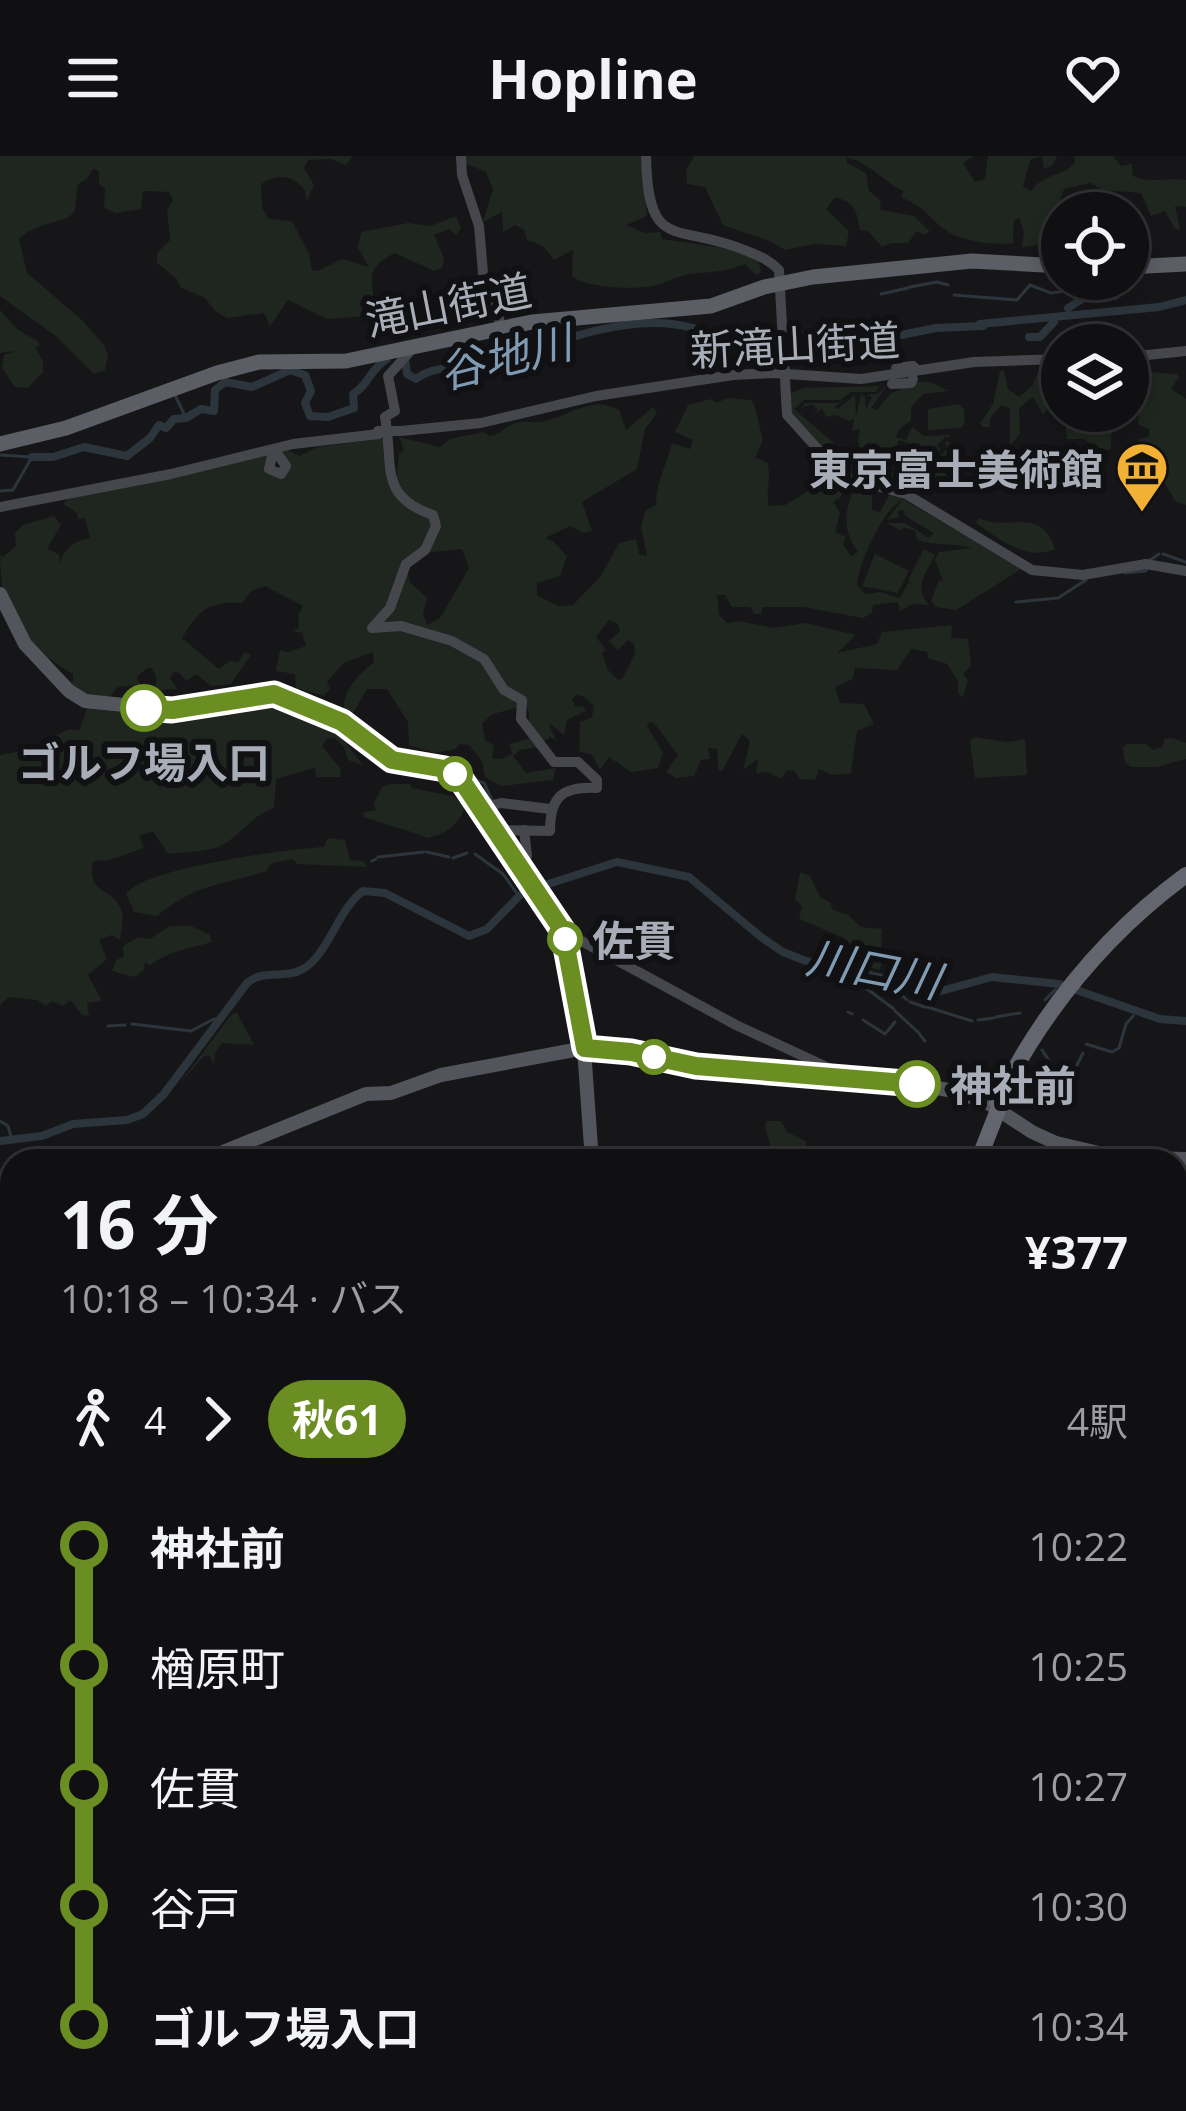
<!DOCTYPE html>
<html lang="ja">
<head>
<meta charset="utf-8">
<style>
	body { margin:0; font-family:"Open Sans","Noto Sans JP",sans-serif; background:#19191b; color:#f1f3f6; height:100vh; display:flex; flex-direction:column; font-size:45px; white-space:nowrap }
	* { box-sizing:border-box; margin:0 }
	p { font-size:39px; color:#9c9d9f }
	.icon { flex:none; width:66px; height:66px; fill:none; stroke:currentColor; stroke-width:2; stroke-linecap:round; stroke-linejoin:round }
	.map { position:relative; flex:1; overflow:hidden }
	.side { position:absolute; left:0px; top:993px; width:1188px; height:963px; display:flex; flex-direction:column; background:#101012; border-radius:36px 36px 0 0; box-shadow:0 6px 18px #0003,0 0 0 3px #303032 }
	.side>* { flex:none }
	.badge { padding:0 24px; border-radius:39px; font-size:42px; line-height:78px }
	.fabs { position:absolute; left:1041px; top:36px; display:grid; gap:24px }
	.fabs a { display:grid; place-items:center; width:108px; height:108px; border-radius:50%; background:#101012; box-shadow:0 6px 18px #0003,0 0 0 3px #303032; font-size:60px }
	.map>.badge { position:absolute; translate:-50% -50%; box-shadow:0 0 0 6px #fff }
	.legs { display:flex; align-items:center; gap:18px; height:132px; padding:0 60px; font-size:39px }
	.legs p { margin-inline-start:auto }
	.head { display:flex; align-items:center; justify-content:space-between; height:204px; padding:0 60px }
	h1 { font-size:66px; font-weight:700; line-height:90px }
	ul { padding:0 60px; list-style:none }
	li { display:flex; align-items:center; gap:42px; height:120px; font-size:45px }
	li i { display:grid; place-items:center; width:18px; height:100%; margin:0 15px; background:currentColor }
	li i::after { content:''; width:30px; height:30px; margin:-15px; border:9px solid; border-radius:50%; background:#101012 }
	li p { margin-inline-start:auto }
	li:first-child i { background:linear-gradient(#0000 50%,currentColor 0) }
	li:last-child i { background:linear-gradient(currentColor 50%,#0000 0) }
	header { display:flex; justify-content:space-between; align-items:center; height:156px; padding:0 60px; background:#101012; font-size:54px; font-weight:700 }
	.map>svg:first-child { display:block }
	.green { fill:#1e261f; fill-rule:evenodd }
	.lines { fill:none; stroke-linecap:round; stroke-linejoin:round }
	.stream { stroke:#2c353c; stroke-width:3 }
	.river { stroke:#2c353c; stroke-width:8 }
	.secondary { stroke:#45474d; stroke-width:10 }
	.primary { stroke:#53555c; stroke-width:14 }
	.trunk { stroke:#5b5e65; stroke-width:15 }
	.motorway { stroke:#63666e; stroke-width:16 }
	.secondary-bridge { stroke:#45474d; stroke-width:10 }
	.motorway-bridge { stroke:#63666e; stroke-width:16 }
	.line-1-casing { stroke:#fff; stroke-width:27 }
	.line-1 { stroke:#6b8e23; stroke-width:18 }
	.stop-1-dot { fill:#fff; stroke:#6b8e23; stroke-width:6 }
	.labels { text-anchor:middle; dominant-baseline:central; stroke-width:12; stroke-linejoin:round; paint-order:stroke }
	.street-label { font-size:42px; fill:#a8adb8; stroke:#111113 }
	.poi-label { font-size:42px; font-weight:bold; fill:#a8adb8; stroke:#111113; text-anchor:end }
	.stop-label { font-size:42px; font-weight:bold; fill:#a8adb8; stroke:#111113; text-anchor:start }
	.water-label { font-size:45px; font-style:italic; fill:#7f9bb3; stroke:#111113 }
</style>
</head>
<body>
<header><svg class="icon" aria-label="menu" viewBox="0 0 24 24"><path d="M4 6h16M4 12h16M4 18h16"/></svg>Hopline<svg class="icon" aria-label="heart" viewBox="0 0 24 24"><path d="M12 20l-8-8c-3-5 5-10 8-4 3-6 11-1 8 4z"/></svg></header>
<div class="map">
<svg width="1186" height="1955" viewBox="0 0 1186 1955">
	<rect width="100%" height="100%" fill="#161618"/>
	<g class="green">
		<path d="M0 0H353L346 9 331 3 308 4 304 12 314 29 307 45 305 34C292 19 278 17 261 28L262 52 269 63 292 65 309 98 312 114 318 115 342 103 369 111 358 92 361 76 408 67 431 70 456 60 461 72 456 79 449 73 434 79 444 102 442 112 434 115 395 97C357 116 379 126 372 160L327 163 288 144 270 170 264 157 228 162 216 156 205 142 180 131 177 123 157 107V97L170 84 167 54 173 44 169 36 143 35 141 53 116 57 104 52 105 32 99 28V15L93 13 87 23 78 28C75 37 78 50 73 57 66 67 35 66 19 83L27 117 83 165 104 189 108 200 105 214 94 218 57 181 0 140Z"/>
		<path d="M463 0H642L647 60 626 69 645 77 660 76 662 83 724 92 758 103 761 116 756 119 745 108C726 116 710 116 690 118 679 120 673 123 663 127 644 135 586 133 572 120L573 94 554 104 543 90 527 84 524 74 515 69 503 76 502 56 483 66 493 33 486 16 465 7Z"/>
		<path d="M694 0H974L963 7 975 26 985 23 988 0H1057L1053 9 1044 13 1042 0 1030 4 1023 31 1032 35C1043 17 1062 21 1075 7L1074 0H1113L1121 10 1132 8 1133 20C1151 28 1166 21 1186 24V51L1175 50 1180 73H1175L1165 55 1151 60 1141 37 1103 34 1091 27 1064 33 1057 54V84L1060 87 1022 91 1024 76 1019 62 1014 64 1013 87C997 90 961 85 947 75 926 61 928 52 902 42L903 35C885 27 865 3 847 2V7L866 17 869 35 880 44 881 54 914 60 930 76 923 79 917 75 908 87H891L882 91 868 75 860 74C857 55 855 47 835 41L826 53 849 75 846 90 814 88 785 94 772 86 723 69 705 31 687 28 686 15Z"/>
		<polygon points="0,154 18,174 38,185 40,189 35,192 43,205 43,216 28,232 15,231 2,212 4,199 16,195 0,197"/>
		<polygon points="1047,213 1051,217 1041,231 1049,233 1062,226 1062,255 1109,255 1105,260 1112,266 1111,293 1096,296 1085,283 1067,283 1064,260 1058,250 1049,252 1043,259 1033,241 1019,252 1020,278 1010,289 1010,253 1001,249 990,263 990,271 983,271 980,267 993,248 1000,215 1004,215 1008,233 1019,241 1032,230 1038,216"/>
		<polygon points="1151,216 1177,218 1179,221 1171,233 1186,243 1186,349 1176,346 1159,318 1147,322 1134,311 1139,283 1148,281 1150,274 1138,268 1141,221"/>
		<path d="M915 226H930L949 235 923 238 911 251V265L900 272 896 281 906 284 912 271 924 280 949 279V283L946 280 937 289 941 294 931 300 936 304 948 293 945 286 949 285 950 293 938 308 955 331 936 334C927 312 922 289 899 284L887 311V293L881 291 876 301 867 300 866 308 887 313 908 327 917 322 910 335 864 310 858 285 860 273 852 275 854 262 850 265 835 259 826 261 822 252 810 263 818 254 812 248 802 252 805 247H838L848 242 835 250 837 253 855 239 856 261 861 239 865 240 866 253 872 241 866 239 878 238 888 228 871 252 877 254 890 238Z"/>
		<polygon points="880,230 876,236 851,236 840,244 804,244 794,253 835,288 831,301 837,300 838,293 858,314 854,319 861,324 866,315 906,336 849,322 789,257 789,238 803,232"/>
		<path d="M727 242 751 244 754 248 763 284 755 302 767 306C772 322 765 334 769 350L785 349 825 325 843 330 841 341 833 346 840 357 835 376 846 381 843 388 851 400 858 396C844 375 843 359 853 336L872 338V354L880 356 891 336 1021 413 956 454 936 451 931 445 939 424 943 425 935 404 939 396 972 392C953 386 937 391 917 384L915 375 903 371 901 375 887 367H905L929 382 934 377 905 360 903 354 898 355 899 361 887 364 903 343C882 354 859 407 857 429L865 438 880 436 900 442 908 427 912 428 908 424 924 393 935 399C924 420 914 432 929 449L913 448 900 455 898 446 873 449 872 457 863 462 803 451H763L761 458H754L750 451H732L725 439H717L719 459 727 467 739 465 773 472 806 467 856 479 837 497 877 488 882 476 952 469 951 482 968 483 971 509 963 519 968 524 963 541 958 538V525L947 508 928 502 927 496 911 493 897 514 855 512 853 523 835 531 840 547 864 548 874 568 857 575 851 617 833 619 819 613 815 624 800 623 793 614 786 615 781 623 767 616 756 617 758 603 743 614 750 585 742 578 722 615 718 613 717 593 708 592 710 603 701 604 694 620 676 622 666 616 678 599 654 567 649 566 647 570 663 596 658 612 631 616 609 601 600 614 592 599 579 595 580 566 592 561 594 550 583 540 576 539 572 543 575 551 583 550 586 555 567 564 564 579 548 566 556 584 550 581 538 591 520 594 513 600 526 617 556 612 553 624 501 630 485 621 482 605 469 589 459 588 456 593 435 597 409 589 408 566 387 533H367L353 557 344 558C341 536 358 519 374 506L373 496 344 507 327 526 330 533 324 540 296 532 295 518 276 515 280 494 288 496 306 490 302 477 293 475 299 472 298 459 303 450 265 430 251 435 242 447C207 445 199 455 182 482L219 513 229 505 238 506 245 496 251 499 231 528 211 530 196 518 186 525 180 517 174 516 170 522 177 533 154 534 157 523 152 512H147L137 521 140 529 118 531 105 546 67 530 73 526V518C23 489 0 460 0 399L3 401 16 390 15 377 23 369 54 360 61 369 47 393 59 398 60 407C65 391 74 385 90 382L85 362 78 363 77 357 63 348 68 343 269 299 267 314 284 319 279 297 287 294 299 300 318 291 385 282 383 300 396 326 399 297 404 294 399 281 440 291 450 283 483 276 490 280C501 278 506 270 516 267 525 264 536 268 545 265 572 259 591 239 619 254L626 274 653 251 657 257 645 273 637 313 582 346 592 375 583 377 570 370 545 382 554 386 567 400 560 420 537 427V439L558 450 573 449 601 420 619 387 636 383 639 398 647 400 641 370 645 355 656 349C657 324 666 310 672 287L690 293 693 284 675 276 688 249 711 243 717 247ZM462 393 469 412 440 462 427 469 423 458 427 442 410 426 407 413 424 397ZM609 464 618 468 620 475 609 485 618 494 628 484 634 488 635 497 623 522 618 524 608 514 602 497 606 494 596 481ZM519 551 528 552 531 582 509 588 512 598 502 603 492 602 494 589 485 584 482 567 493 558Z"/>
		<polygon points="958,248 964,253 965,267 961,272 928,274 928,253"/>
		<path d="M978 362C1009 376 1041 349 1055 393 1027 406 999 383 976 367Z"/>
		<polygon points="875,398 909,415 898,437 862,430"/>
		<path d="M266 540 298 551 317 566 332 569 363 609 348 604 344 591 334 582 327 583 322 590 340 612 341 621H316L315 612 276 623 274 652C251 659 240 682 218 691 204 696 183 696 168 698L153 675 139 680 144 692 109 704 93 705C87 740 111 729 121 753 125 763 121 774 120 784L112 779 99 784 107 803 88 819 102 845 87 847 89 860 82 859 70 844 63 850 52 845 46 850 37 844 9 841 0 849V599L49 590V582L70 573 79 575 88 550 156 557Z"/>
		<polygon points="974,581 1007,586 1025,583 1027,619 975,622 970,586"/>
		<polygon points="1171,582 1186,587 1186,603 1157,611 1131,611 1125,606 1123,592 1127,588 1146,588 1153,594 1163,591 1164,583"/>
		<path d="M391 628H410L412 632 452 640 465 649C461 667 446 678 428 682 405 673 386 669 364 661L363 657 376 654 374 647 382 631Z"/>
		<path d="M328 682 345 684 350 704 364 705 367 711 297 708 292 703 270 708 267 715C222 729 195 728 157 760L134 756 126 738C142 712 288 693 324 691Z"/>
		<polygon points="800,716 810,720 820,741 830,746 833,754 848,759 861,771 882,773 881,794 887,797 879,814 846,805 844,782 799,763 802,751 795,743"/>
		<path d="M170 770H191L210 779 212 786C191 792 169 795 150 809L145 806 144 814 134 821 112 815 116 804 124 801 123 790 138 781 150 783Z"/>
		<polygon points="237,857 254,889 222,887 215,897 214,909 209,899 204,900 180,927 232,858"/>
		<polygon points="767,965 781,965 787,976 807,986 800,1005 774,1003 765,970"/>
		<polygon points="12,1143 12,1233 0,1254 0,1174 4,1172 2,1157"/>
		<path d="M12 1505V1730H11L0 1715V1643C10 1624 1 1607 0 1588 0 1558 0 1531 12 1505Z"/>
		<path d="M12 1814V1944L31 1955H0C0 1924 0 1834 12 1814Z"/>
		<polygon points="199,1944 282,1944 300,1950 300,1955 287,1955 281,1949 278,1955 198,1955"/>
		<polygon points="450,1944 543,1944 542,1949 549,1954 467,1955 449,1949"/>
		<polygon points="713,1944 839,1944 821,1955 713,1955"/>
	</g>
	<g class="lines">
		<g class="stream">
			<polyline points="910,131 937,126 948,129"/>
			<polyline points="1068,135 1095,123"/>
			<polyline points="881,138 908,132"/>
			<polyline points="954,139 1017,144 1030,129 1051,137 1065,135"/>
			<polyline points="502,201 503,188"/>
			<polyline points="502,203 505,206"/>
			<polyline points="174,237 184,258"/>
			<polyline points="0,299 32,301 13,334 0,335"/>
			<polyline points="1163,398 1186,406"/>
			<polyline points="1150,404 1159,398"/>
			<polyline points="1125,417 1146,415 1147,410"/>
			<polyline points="1016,446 1058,442 1086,424"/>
			<polyline points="466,621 484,627 492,644"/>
			<polyline points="427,696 449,701"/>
			<polyline points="475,698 503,718 518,739"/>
			<polyline points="378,701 424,696"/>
			<polyline points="453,702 467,697"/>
			<polyline points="372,705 376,703"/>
			<polyline points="890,829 907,844"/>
			<polyline points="867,833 894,853"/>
			<polyline points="1045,844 1056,833"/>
			<polyline points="910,846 925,851"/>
			<polyline points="927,851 972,865"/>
			<polyline points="895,855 919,877"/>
			<polyline points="848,856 852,858"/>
			<polyline points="996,861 1020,857"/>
			<polyline points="216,863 221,863"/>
			<polyline points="863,864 885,878 895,866"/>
			<polyline points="978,864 994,862"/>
			<polyline points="132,868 191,875 214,863"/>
			<polyline points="108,870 125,869"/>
			<polyline points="920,879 925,885"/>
			<polyline points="1086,888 1112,896 1119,892 1126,868 1133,860"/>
			<polyline points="1042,894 1054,912"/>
			<polyline points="1076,911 1083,897"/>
			<polyline points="1057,914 1075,914"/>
			<polyline points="0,965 8,970 12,984"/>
			<polyline points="0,1249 12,1224"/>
			<polyline points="0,1760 9,1764"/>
			<polyline points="11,1769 12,1773"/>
			<polyline points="172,1944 173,1955"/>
			<polyline points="564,1955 565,1944"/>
		</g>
		<g class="river">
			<polyline points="1068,152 1093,136 1115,140"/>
			<polyline points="980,168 1159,151 1186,144"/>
			<polyline points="1029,181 1040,181 1054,166"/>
			<path d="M405 203 407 218 416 223C441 203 474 220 503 208 557 184 633 155 693 172 717 178 739 191 763 197L801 179 871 185 936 172 983 170"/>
			<path d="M32 301H53L84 291 127 300 150 282 159 269 166 272 174 263 186 262 201 253 214 255 215 234 225 226 252 231 290 214 305 219 311 235 305 247 310 260 328 261 354 252 353 238C367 231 370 213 387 203"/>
			<path d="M0 985 42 980 73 968 127 964 143 958 164 938 247 827C265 812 284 824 303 813 328 799 338 753 363 735L385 737 469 780 487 773 523 736 617 706 689 721 761 781 783 796 806 805 941 835 992 821 1059 828 1160 863 1186 865"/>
			<polyline points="1176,1274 1186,1285"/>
			<polyline points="1176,1501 1186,1478"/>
			<polyline points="1176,1716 1176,1770"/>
			<polyline points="147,1944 149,1955"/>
			<polyline points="704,1944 708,1955"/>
			<polyline points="1148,1955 1150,1944"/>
		</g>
		<g class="secondary">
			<polyline points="461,0 462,19 479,70 483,117 502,172"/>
			<path d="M646 0C648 99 677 65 747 95 759 100 770 104 779 114L787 259 843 321 906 338 1032 414 1083 419 1146 408 1186 415"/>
			<path d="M414 191 388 220 395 255 385 261C394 310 378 340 433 359L436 370 425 394 406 408 390 452 372 472 401 470 452 485 484 503 504 534 522 544 521 563 554 606H578L597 624V632C562 630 550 641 550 675L494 674"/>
			<polyline points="1128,201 1186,195"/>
			<polyline points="896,212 913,210 917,214"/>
			<polyline points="892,228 911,227 913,223"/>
			<polyline points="401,275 481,267 596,240 733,219 772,217 861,223 974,206 1062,203"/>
			<polyline points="276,296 286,310 281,318 269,313 273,296 278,294"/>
			<polyline points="0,351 171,318 293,288 379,278"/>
			<polyline points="481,652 501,647 550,653"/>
			<polyline points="512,701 527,700 524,674"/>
			<polyline points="563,775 736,869 844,919"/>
			<polyline points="1176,1386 1186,1385"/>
			<polyline points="0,1412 12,1413"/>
		</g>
		<g class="primary">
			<polyline points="0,438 25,488 69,535 85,545 173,554 274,538 337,564 385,601 444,613 460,622 563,775 582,865 592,1005"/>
			<polyline points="201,1005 366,938 391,937 441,919 585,892 617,894 696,910 910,927 948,934 985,945 1032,976 1056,987 1116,1001 1186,1003"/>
			<polyline points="0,1036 12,1038"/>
		</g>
		<g class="trunk">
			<polyline points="1128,111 1186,108"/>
			<polyline points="0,288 66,272 217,217 259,206 346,205 532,166 711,150 764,131 813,121 972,105 1062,110"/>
		</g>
		<path class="motorway" d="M997 946C1042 856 1104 779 1186 719"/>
		<polyline class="secondary-bridge" points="378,275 401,275"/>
		<g class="motorway-bridge">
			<polyline points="978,1005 1000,949"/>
			<polyline points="627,1955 631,1944"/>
		</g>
	</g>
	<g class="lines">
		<g class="line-1-casing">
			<polyline id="line-1" points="144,552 172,554 274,538 342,566 392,604 445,613 460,622 563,775 585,892 631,896 696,910 917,928"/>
		</g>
		<use href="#line-1" class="line-1"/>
	</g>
	<defs>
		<g id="museum-pin" transform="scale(2.7)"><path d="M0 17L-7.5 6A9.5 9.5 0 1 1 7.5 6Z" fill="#f2b134" stroke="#111113"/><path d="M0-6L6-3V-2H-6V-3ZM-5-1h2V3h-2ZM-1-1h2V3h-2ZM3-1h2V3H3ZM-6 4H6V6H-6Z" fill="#111"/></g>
	</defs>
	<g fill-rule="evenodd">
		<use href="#museum-pin" x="1142" y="312"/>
	</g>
	<g class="stop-1-dot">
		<circle cx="144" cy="552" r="21"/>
		<circle cx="455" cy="618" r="15"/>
		<circle cx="565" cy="783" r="15"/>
		<circle cx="654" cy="901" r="15"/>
		<circle cx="917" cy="928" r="21"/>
	</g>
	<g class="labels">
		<g class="street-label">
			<text transform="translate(448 148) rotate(-11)">滝山街道</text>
			<text transform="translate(795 188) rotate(-3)">新滝山街道</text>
		</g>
		<g class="poi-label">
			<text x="1103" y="312">東京富士美術館</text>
		</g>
		<g class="stop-label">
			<text x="144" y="605" text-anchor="middle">ゴルフ場入口</text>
			<text x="592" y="783">佐貫</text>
			<text x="950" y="928">神社前</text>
		</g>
		<g class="water-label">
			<text transform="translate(505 200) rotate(-14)">谷地川</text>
			<text transform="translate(874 812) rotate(11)">川口川</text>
		</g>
	</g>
</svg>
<div class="fabs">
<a><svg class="icon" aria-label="locate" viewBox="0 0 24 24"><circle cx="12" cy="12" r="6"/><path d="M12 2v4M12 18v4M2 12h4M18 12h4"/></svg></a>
<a><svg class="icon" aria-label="layers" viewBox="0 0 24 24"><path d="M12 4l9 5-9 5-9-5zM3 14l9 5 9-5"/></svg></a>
</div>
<section class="side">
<div class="head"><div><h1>16 分</h1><p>10:18 – 10:34 · バス</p></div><b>¥377</b></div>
<div class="legs"><svg class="icon" aria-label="walk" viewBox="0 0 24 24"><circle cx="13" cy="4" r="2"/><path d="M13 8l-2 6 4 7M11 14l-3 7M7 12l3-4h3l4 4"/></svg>4<svg class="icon" aria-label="forward" viewBox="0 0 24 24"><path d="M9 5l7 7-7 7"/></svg><b class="badge" style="background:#6b8e23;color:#fff">秋61</b><p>4駅</p></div>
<ul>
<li><i style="color:#6b8e23"></i><b>神社前</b><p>10:22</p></li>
<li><i style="color:#6b8e23"></i><span>楢原町</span><p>10:25</p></li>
<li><i style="color:#6b8e23"></i><span>佐貫</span><p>10:27</p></li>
<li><i style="color:#6b8e23"></i><span>谷戸</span><p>10:30</p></li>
<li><i style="color:#6b8e23"></i><b>ゴルフ場入口</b><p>10:34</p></li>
</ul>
</section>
</div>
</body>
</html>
